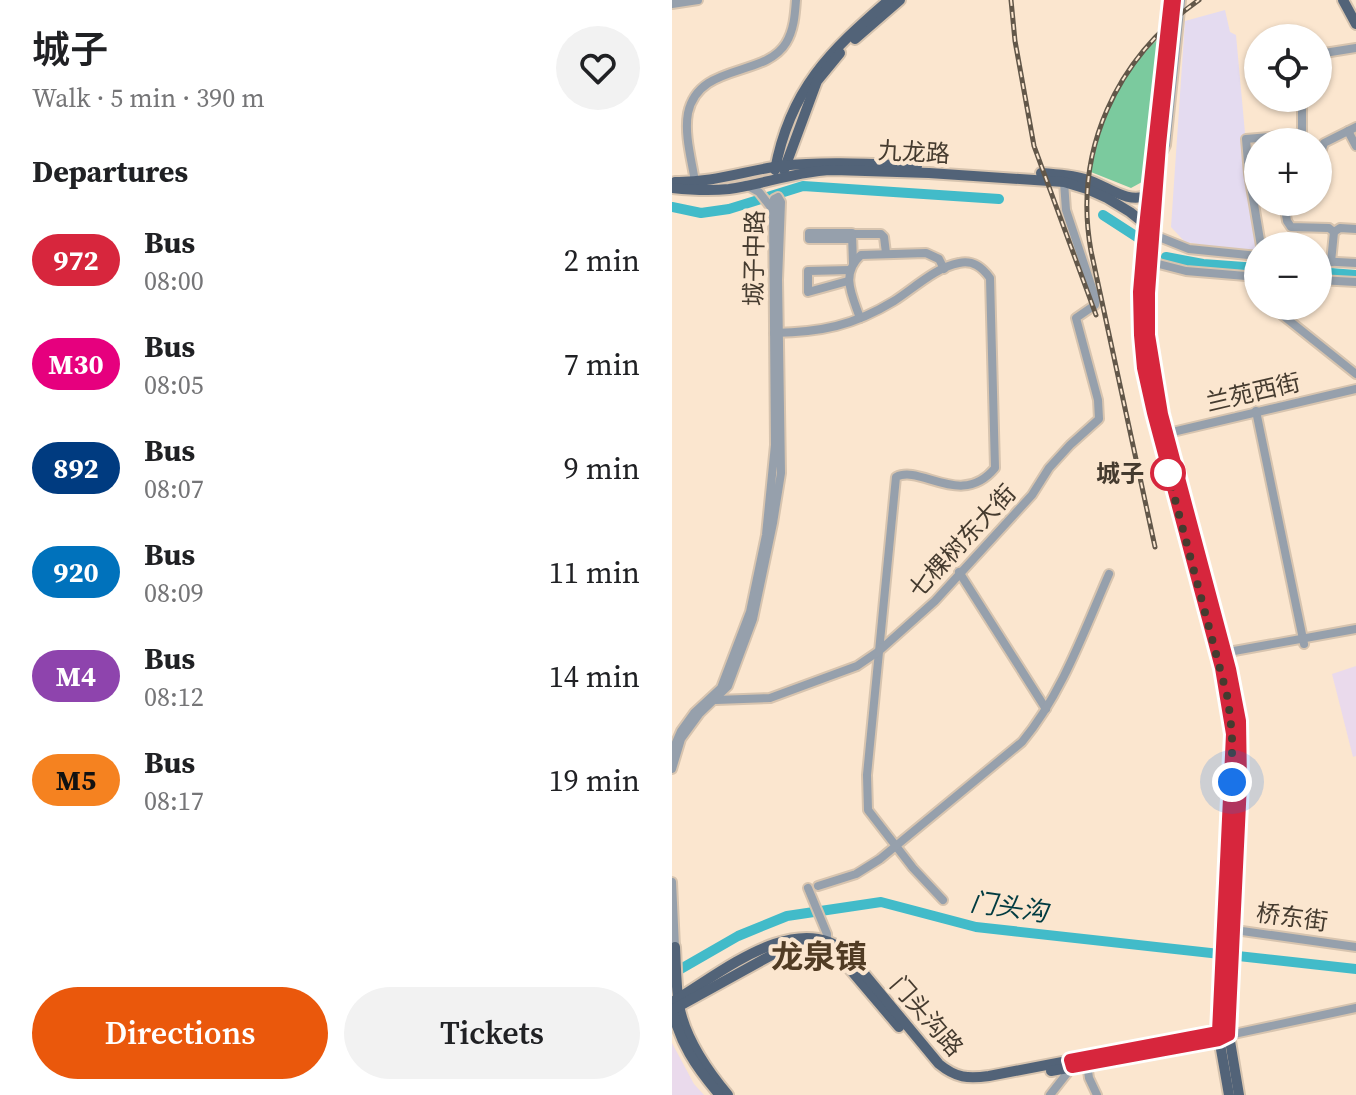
<!DOCTYPE html>
<html lang="en">
<head>
<meta charset="utf-8">
<style>
	body { margin:0; font-family:"Source Serif 4","Noto Sans SC",serif; background:#f2f2f2; color:#202124; height:100vh; display:flex; flex-direction:column; font-size:30px; white-space:nowrap }
	* { box-sizing:border-box; margin:0 }
	p { font-size:26px; color:#757577 }
	.icon { flex:none; width:44px; height:44px; fill:none; stroke:currentColor; stroke-width:2; stroke-linecap:round; stroke-linejoin:round }
	.map { position:relative; flex:1; overflow:hidden }
	.side { display:flex; flex-direction:column; background:#fff; width:672px }
	.side>* { flex:none }
	.badge { padding:0 16px; border-radius:26px; font-size:28px; line-height:52px }
	.tools { position:absolute; left:572px; top:24px; display:grid; gap:16px }
	.tools a { display:grid; place-items:center; width:88px; height:88px; border-radius:50%; background:#fff; box-shadow:0 2px 6px #0004; font-size:40px }
	.you { position:absolute; width:40px; height:40px; margin:-20px; border:6px solid #fff; border-radius:50%; background:#1a73e8; box-shadow:0 0 0 12px #1a73e833 }
	.map>.badge { position:absolute; translate:-50% -50%; box-shadow:0 0 0 4px #fff }
	h2 { padding:0 32px; font-size:30px; line-height:72px }
	.round { display:grid; place-items:center; flex:none; width:84px; height:84px; border-radius:42px; background:#f2f2f2 }
	.headline { display:flex; align-items:center; justify-content:space-between; height:136px; padding:0 32px }
	h1 { font-size:38px; font-weight:600; line-height:60px }
	.button { display:flex; gap:16px; margin-top:auto; padding:16px 32px }
	.button a { flex:1; height:92px; border-radius:48px; background:#ea580c; color:#fff; font-size:32px; font-weight:600; line-height:92px; text-align:center }
	.button a+a { background:#f2f2f2; color:#202124 }
	ul { padding:0; list-style:none }
	li { display:flex; align-items:center; gap:24px; height:104px; padding:0 32px }
	li div { flex:1 }
	li b { display:block; font-size:30px }
	li em { font-style:normal }
	li .badge { min-width:88px; font-weight:700; text-align:center }
	main { display:flex; flex:1; min-height:0 }
	.map>svg:first-child { display:block }
	.industrial { fill:#eadaec }
	.education { fill:#e4dbf0 }
	.green { fill:#7bca9e }
	.lines { fill:none; stroke-linecap:round; stroke-linejoin:round }
	.river { stroke:#42bbc9; stroke-width:10 }
	.minor-casing { stroke:#d7c4af; stroke-width:12 }
	.major-casing { stroke:#d7c4af; stroke-width:14 }
	.minor { stroke:#96a0ac; stroke-width:8 }
	.major { stroke:#526378; stroke-width:10 }
	.rail-casing { stroke:#625749; stroke-width:5 }
	.rail { stroke:#fbe6cf; stroke-width:2; stroke-dasharray:6; stroke-linecap:butt }
	.line-casing { stroke:#fff; stroke-width:18 }
	.line { stroke:#d7263d; stroke-width:12 }
	.walk { stroke:#453b2f; stroke-width:8; stroke-dasharray:0 14.4 }
	.stop-dot { fill:#fff; stroke:#d7263d; stroke-width:4 }
	.labels { text-anchor:middle; dominant-baseline:central; stroke-width:8; stroke-linejoin:round; paint-order:stroke }
	.street-label { font-size:24px; fill:#453b2f; stroke:#fbe6cf }
	.stop-label { font-size:24px; font-weight:bold; fill:#453b2f; stroke:#fbe6cf; text-anchor:end }
	.water-label { font-size:26px; font-style:italic; fill:#013b41; stroke:#fbe6cf }
	.district-label { font-size:32px; font-weight:bold; fill:#513c24; stroke:#fbe6cf }
</style>
</head>
<body>
<main>
<section class="side">
<div class="headline"><div><h1>城子</h1><p>Walk · 5 min · 390 m</p></div><a class="round"><svg class="icon" aria-label="heart" viewBox="0 0 24 24"><path d="M12 20l-8-8c-3-5 5-10 8-4 3-6 11-1 8 4z"/></svg></a></div>
<h2>Departures</h2>
<ul>
<li><span class="badge" style="background:#d7263d;color:#fff">972</span><div><b>Bus</b><p>08:00</p></div><em>2 min</em></li>
<li><span class="badge" style="background:#e6007e;color:#fff">M30</span><div><b>Bus</b><p>08:05</p></div><em>7 min</em></li>
<li><span class="badge" style="background:#003b80;color:#fff">892</span><div><b>Bus</b><p>08:07</p></div><em>9 min</em></li>
<li><span class="badge" style="background:#0072bc;color:#fff">920</span><div><b>Bus</b><p>08:09</p></div><em>11 min</em></li>
<li><span class="badge" style="background:#8e44ad;color:#fff">M4</span><div><b>Bus</b><p>08:12</p></div><em>14 min</em></li>
<li><span class="badge" style="background:#f58220;color:#111">M5</span><div><b>Bus</b><p>08:17</p></div><em>19 min</em></li>
</ul>
<div class="button"><a>Directions</a><a>Tickets</a></div>
</section>
<div class="map">
<svg width="684" height="1095" viewBox="0 0 684 1095">
	<rect width="100%" height="100%" fill="#fbe6cf"/>
	<g class="industrial">
		<polygon points="684,666 684,756 681,757 660,674"/>
		<polygon points="0,1043 22,1084 32,1095 0,1095"/>
	</g>
	<polygon class="education" points="553,10 558,32 564,35 584,253 513,242 499,227 513,21"/>
	<path class="green" d="M487 38 470 182 459 188 419 172C427 123 448 72 487 38Z"/>
	<g class="lines">
		<g class="river">
			<polyline points="0,207 29,213 57,209 131,186 327,199"/>
			<polyline points="431,215 465,237"/>
			<polyline points="494,257 531,264 586,268"/>
			<polyline points="646,272 684,275"/>
			<polyline points="0,974 66,936 115,916 209,902 304,927 684,969"/>
		</g>
		<g class="minor-casing">
			<g id="minor">
				<polyline points="0,4 26,0"/>
				<polyline points="646,54 684,48"/>
				<polyline points="676,131 684,146"/>
				<polyline points="488,157 494,145 509,0"/>
				<polyline points="646,161 652,143 684,127"/>
				<path d="M23 182C20 161 12 135 16 113 27 62 93 78 114 43 122 30 123 14 124 0"/>
				<polyline points="74,185 87,192 101,210"/>
				<polyline points="612,202 615,221 619,227 657,228 662,232"/>
				<polyline points="180,234 209,234 212,237 214,253"/>
				<polyline points="482,235 517,249 586,256"/>
				<polyline points="180,239 137,239 137,233 180,233 180,234 181,263"/>
				<polyline points="589,246 577,174 574,139 630,134 630,98"/>
				<polyline points="646,261 684,263"/>
				<polyline points="479,262 514,271 586,277"/>
				<polyline points="659,262 662,232 668,228 684,229"/>
				<polyline points="646,280 684,282"/>
				<polyline points="176,281 136,292 136,271 178,270"/>
				<polyline points="599,306 684,374"/>
				<path d="M188 318C180 295 168 274 189 255L254 253 267 259 272 269"/>
				<path d="M102 333C149 332 181 326 222 301 241 289 264 267 287 263 301 260 310 267 318 278L323 468C289 509 249 464 224 477L195 775 196 810 241 868 271 900"/>
				<polyline points="584,411 632,644"/>
				<polyline points="492,434 684,389"/>
				<polyline points="287,572 374,709"/>
				<polyline points="551,653 684,629"/>
				<polyline points="44,700 98,698 185,666 207,651 263,601 360,495 377,468 398,445 427,419 426,400 404,318 423,305 424,300 394,210 392,182"/>
				<polyline points="0,752 9,731 22,713 49,688 78,612 94,535 103,445 101,205 102,199 106,197 109,202 106,280 109,473 101,523 81,619 56,686 28,713 9,739 0,769"/>
				<polyline points="0,882 3,947"/>
				<path d="M146 886 184 874 208 859 350 742C390 694 412 631 437 574"/>
				<polyline points="136,888 155,934 155,945"/>
				<polyline points="556,929 684,947"/>
				<polyline points="557,1035 684,1008"/>
				<polyline points="415,1064 417,1078 425,1095"/>
				<polyline points="378,1095 400,1067 399,1063"/>
			</g>
		</g>
		<g class="major-casing">
			<g id="major">
				<polyline points="498,0 471,245 467,292 468,335 481,413 549,668 560,734 546,1032 557,1095"/>
				<polyline points="671,0 684,24"/>
				<polyline points="183,39 228,0"/>
				<polyline points="488,157 477,293 477,335 482,377 558,669 568,721 569,783 557,1035 567,1095"/>
				<path d="M103 170C118 89 158 51 217 0"/>
				<polyline points="112,170 145,81 168,53"/>
				<path d="M369 173C384 174 399 175 413 179 435 185 454 205 477 195"/>
				<path d="M3 182C40 183 73 171 108 166 154 161 199 164 245 166"/>
				<path d="M0 188C19 190 38 191 57 189 92 184 126 171 162 170L257 173 392 182 415 189 435 198 458 212 473 224"/>
				<polyline points="152,944 160,948 227,1027"/>
				<path d="M3 947C4 966 4 986 7 1005 13 1038 35 1070 56 1095"/>
				<path d="M0 1002C47 975 124 908 175 953L267 1064C284 1078 296 1079 317 1076L546 1032 551 1033"/>
				<path d="M0 1008C7 1042 24 1067 46 1093"/>
				<polyline points="0,1010 107,951 136,944"/>
				<polyline points="379,1071 418,1064"/>
			</g>
		</g>
		<use href="#minor" class="minor"/>
		<use href="#major" class="major"/>
		<g class="rail-casing">
			<g id="rail">
				<polyline points="339,0 343,41 362,146 424,315"/>
				<path d="M483 547 419 251C401 151 444 58 527 0"/>
			</g>
		</g>
		<use href="#rail" class="rail"/>
	</g>
	<g class="lines">
		<g class="line-casing">
			<polyline id="line" points="498,0 471,245 467,292 468,335 471,368 481,413 549,668 560,734 546,1032 398,1060 400,1067 547,1040 557,1035 569,783 568,721 558,669 490,414 477,335 477,293 488,145 503,0"/>
		</g>
		<use href="#line" class="line"/>
		<polyline class="walk" points="496,473 556,699 560,734 560,782"/>
	</g>
	<circle class="stop-dot" cx="496" cy="473" r="16"/>
	<g class="labels">
		<g class="street-label">
			<text transform="translate(242 152) rotate(3)">九龙路</text>
			<text transform="translate(82 258) rotate(-89)">城子中路</text>
			<text transform="translate(581 392) rotate(-13)">兰苑西街</text>
			<text transform="translate(290 541) rotate(-47)">七棵树东大街</text>
			<text transform="translate(620 917) rotate(8)">桥东街</text>
			<text transform="translate(255 1016) rotate(49)">门头沟路</text>
		</g>
		<g class="stop-label">
			<text x="472" y="473">城子</text>
		</g>
		<g class="water-label">
			<text transform="translate(337 907) rotate(8)">门头沟</text>
		</g>
		<g class="district-label">
			<text x="147" y="957">龙泉镇</text>
		</g>
	</g>
</svg>
<div class="tools">
<a><svg class="icon" aria-label="locate" viewBox="0 0 24 24"><circle cx="12" cy="12" r="6"/><path d="M12 2v4M12 18v4M2 12h4M18 12h4"/></svg></a>
<a>+</a>
<a>−</a>
</div>
<div class="you" style="left:560px;top:782px"></div>
</div>
</main>
</body>
</html>
